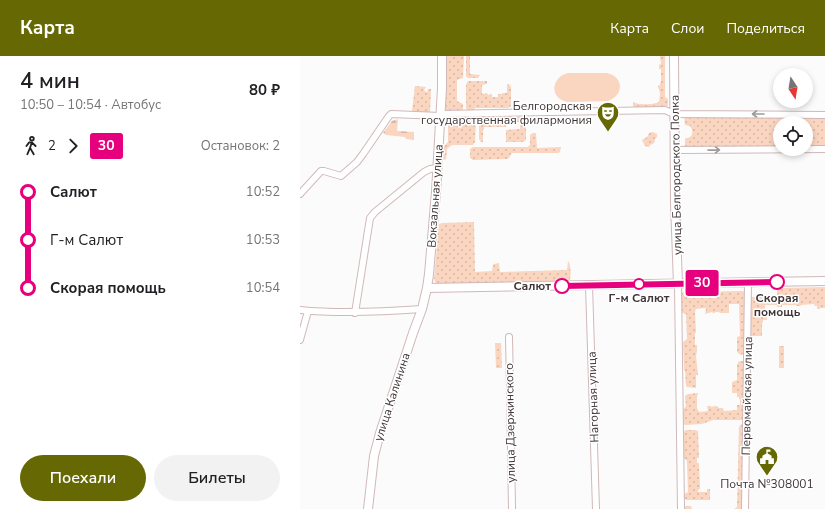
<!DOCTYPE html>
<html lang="ru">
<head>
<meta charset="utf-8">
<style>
	body { margin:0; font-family:"Nunito Sans",sans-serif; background:#f2f2f2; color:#202124; height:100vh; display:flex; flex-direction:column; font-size:15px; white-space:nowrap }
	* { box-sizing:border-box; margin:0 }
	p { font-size:13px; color:#757577 }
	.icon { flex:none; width:22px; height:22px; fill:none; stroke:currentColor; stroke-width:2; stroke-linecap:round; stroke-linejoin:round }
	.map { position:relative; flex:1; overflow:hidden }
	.details { display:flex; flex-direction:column; background:#fff; width:300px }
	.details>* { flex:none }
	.badge { padding:0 8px; border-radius:3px; font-size:14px; line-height:26px }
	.needle { width:26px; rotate:168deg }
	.buttons { position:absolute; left:473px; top:12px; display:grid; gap:8px }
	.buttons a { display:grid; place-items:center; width:40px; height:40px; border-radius:50%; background:#fff; box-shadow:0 2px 6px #0003; font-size:20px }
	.map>.badge { position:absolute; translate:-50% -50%; box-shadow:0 0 0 2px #fff }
	.legs { display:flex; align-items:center; gap:6px; height:44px; padding:0 20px; font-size:13px }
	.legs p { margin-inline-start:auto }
	.head { display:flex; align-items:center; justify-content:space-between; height:68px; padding:0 20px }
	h1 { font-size:22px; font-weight:600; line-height:30px }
	.primary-button { display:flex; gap:8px; margin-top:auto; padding:8px 20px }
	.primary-button a { flex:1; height:46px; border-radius:24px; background:#666804; color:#fff; font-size:16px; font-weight:600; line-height:46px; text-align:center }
	.primary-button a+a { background:#f2f2f2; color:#202124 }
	ul { padding:0 20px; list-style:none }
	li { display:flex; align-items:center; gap:14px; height:48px; font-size:15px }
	li i { display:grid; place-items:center; width:6px; height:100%; margin:0 5px; background:currentColor }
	li i::after { content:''; width:10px; height:10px; margin:-5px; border:3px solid; border-radius:50%; background:#fff }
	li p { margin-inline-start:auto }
	li:first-child i { background:linear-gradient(#0000 50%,currentColor 0) }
	li:last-child i { background:linear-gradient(currentColor 50%,#0000 0) }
	header { display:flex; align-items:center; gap:24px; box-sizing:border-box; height:56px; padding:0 20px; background:#666804; color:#fff }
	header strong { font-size:19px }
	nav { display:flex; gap:22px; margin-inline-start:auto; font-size:14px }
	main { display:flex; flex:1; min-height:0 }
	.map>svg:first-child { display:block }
	.grass { fill:url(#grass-dots) }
	.forest { fill:url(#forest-firs) }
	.garden { fill:#fad5bf }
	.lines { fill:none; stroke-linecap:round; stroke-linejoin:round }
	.minor-casing { stroke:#d1b8b9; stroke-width:8 }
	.major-casing { stroke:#d1b8b9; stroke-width:10 }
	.minor { stroke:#fff; stroke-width:6 }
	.major { stroke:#fff; stroke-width:8 }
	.oneway { stroke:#9f9a9a }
	.line-1-casing { stroke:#fff; stroke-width:9 }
	.line-1 { stroke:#e6007e; stroke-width:6 }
	.stop-1-dot { fill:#fff; stroke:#e6007e; stroke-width:2 }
	.labels { text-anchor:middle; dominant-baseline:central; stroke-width:3; stroke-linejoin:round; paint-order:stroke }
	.poi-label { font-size:12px; fill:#3f3536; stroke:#fff; text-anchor:end }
	.street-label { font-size:12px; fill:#3f3536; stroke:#fff }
	.stop-label { font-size:12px; font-weight:bold; fill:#3f3536; stroke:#fff }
</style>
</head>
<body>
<header>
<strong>Карта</strong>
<nav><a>Карта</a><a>Слои</a><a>Поделиться</a></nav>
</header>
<main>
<section class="details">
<div class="head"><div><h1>4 мин</h1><p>10:50 – 10:54 · Автобус</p></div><b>80 ₽</b></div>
<div class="legs"><svg class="icon" aria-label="walk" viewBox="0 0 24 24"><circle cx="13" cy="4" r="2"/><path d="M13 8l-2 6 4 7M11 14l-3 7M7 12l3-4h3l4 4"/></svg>2<svg class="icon" aria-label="forward" viewBox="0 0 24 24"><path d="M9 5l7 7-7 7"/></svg><b class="badge" style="background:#e6007e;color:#fff">30</b><p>Остановок: 2</p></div>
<ul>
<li><i style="color:#e6007e"></i><b>Салют</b><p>10:52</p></li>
<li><i style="color:#e6007e"></i><span>Г-м Салют</span><p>10:53</p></li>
<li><i style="color:#e6007e"></i><b>Скорая помощь</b><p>10:54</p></li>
</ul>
<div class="primary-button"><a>Поехали</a><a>Билеты</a></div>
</section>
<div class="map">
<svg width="525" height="453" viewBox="0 0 525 453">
	<defs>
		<pattern id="grass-dots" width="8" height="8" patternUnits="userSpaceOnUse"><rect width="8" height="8" fill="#fad5bf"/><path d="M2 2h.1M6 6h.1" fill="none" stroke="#d7b7a5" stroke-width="1.8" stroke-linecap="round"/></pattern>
		<pattern id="forest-firs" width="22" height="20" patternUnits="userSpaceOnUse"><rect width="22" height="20" fill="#fad5bf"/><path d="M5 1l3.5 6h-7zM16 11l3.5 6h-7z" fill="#d7b7a5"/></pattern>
	</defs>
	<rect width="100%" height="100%" fill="#fbfbfb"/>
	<g class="grass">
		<polygon points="146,0 164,0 163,22 157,24 157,45 163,48 163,53 161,55 147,55 145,53"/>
		<polygon points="166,0 170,0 170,18 180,19 178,22 168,22 166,20"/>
		<path d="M360 0H365V41L368 43V49L366 51 335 52 333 50V46C337 49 354 49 359 46L360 37 358 30 360 29V27L361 26V13H359V9L361 8Z"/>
		<polygon points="168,25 187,25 187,28 182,29 182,38 187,37 188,39 192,38 192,41 198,41 198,38 202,38 202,37 207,37 207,28 209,28 211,31 211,50 208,52 175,52 173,55 168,55 166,52 166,29"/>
		<polygon points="115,30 126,31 124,34 126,36 127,36 128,33 131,33 130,57 112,55"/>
		<path d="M384 58 525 59V91H506V67H480V91L385 92V83L390 81C393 78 393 74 390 70L385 69Z"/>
		<polygon points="151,61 172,61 175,62 176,64 175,86 173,89 152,89 147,93 146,103 144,104 142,102 143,91 148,86 148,64 149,62"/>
		<polygon points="181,61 224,61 226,64 226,84 223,86 206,86 206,74 220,73 220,66 206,66 206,71 184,71 184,74 183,74 183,86 181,86 179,83 179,64"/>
		<path d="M353 76 357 78V81L355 83C355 86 354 88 350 89L349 91 345 90 342 84 347 81 349 77Z"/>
		<polygon points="233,77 236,77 237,92 261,91 260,96 258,97 213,97 211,98 209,102 207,103 173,104 170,102 170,93 173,91 228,91 230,89 230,79"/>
		<path d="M174 166 175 216 192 215 193 209 194 208 199 207 200 216 267 214 268 205C271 209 271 219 270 224L267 225 139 228 135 226 134 223 139 168 142 167Z"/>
		<polygon points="525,231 525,252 520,252 520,253 517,253 517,250 515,250 514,248 501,249 501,250 496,250 496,249 482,249 482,251 477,251 477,249 465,249 465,261 467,261 467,264 463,264 463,266 462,267 462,280 452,280 450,279 450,241 477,241 477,234 480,232"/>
		<path d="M442 235 445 236V297L441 299 438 297 437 295V281L440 280 439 248H429V257H420L419 256H415V257H413L412 256 405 258 406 253 405 252 396 253 395 256 396 277H395V289H397V295L396 300 398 319H396V332L387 331C384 326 387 319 384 313L383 286 387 283 386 258 382 257 381 255V238L383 236Z"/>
		<polygon points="195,287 201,287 202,312 196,312"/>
		<rect x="479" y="290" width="5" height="22"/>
		<polygon points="439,305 442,305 445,307 444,363 442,364 413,364 402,368 385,369 383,368 382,355 386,350 385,340 388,338 398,337 397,341 397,352 399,356 408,355 407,350 411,350 411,351 417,350 419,352 423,352 424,355 437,354 437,349 440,349 440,343 439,343 439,341 437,341 437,337 432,337 432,326 437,324 437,309"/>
		<polygon points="441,368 443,369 443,453 384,453 385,451 387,450 391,450 392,453 434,453 437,451 439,371"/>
		<polygon points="386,374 395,374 398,375 399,402 397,402 397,407 399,407 400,433 398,434 398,436 407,436 407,433 410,433 410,444 387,444 384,442 384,438 388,436 387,405 384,402 383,376"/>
	</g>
	<polygon class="forest" points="98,63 97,75 114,76 114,84 106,83 105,81 86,79 83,77 92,65"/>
	<path class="garden" d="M268 17H307C324 21 324 39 308 45L267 46C249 42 251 21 268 17Z"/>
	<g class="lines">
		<g class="minor-casing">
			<g id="minor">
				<polyline points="141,58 365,54 374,58 525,59"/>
				<polyline points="375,94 525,93"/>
				<polyline points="0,138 21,115 24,115 41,120 57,106 63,98 89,60 91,58 140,60"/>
				<polyline points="378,228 381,453"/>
				<polyline points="289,229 296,453"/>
				<path d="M0 254C41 258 81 256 122 253"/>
				<polyline points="55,257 70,162 75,156 124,116 130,113 137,112"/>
				<polyline points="209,281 210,331 212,453"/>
				<polyline points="0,284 8,255"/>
				<polyline points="445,453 448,226"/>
			</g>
		</g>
		<g class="major-casing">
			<g id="major">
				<polyline points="374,0 375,147 378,228"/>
				<polyline points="127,232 525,225"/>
				<polyline points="68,453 74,400 80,377 113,277 122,253 127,232 129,218 136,136 142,32 142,0"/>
			</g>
		</g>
		<use href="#minor" class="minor"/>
		<use href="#major" class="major"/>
	</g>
	<defs><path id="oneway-shaft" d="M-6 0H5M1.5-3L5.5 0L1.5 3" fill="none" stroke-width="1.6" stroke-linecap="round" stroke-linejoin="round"/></defs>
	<g class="oneway">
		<use href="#oneway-shaft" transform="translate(458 58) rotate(-180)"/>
		<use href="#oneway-shaft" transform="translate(414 94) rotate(-1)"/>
	</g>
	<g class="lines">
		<g class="line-1-casing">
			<polyline id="line-1" points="262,230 477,226"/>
		</g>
		<use href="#line-1" class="line-1"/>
	</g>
	<defs>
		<g id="theatre-pin" transform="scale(1.15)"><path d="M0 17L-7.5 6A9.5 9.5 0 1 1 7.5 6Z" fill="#666804" stroke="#fff"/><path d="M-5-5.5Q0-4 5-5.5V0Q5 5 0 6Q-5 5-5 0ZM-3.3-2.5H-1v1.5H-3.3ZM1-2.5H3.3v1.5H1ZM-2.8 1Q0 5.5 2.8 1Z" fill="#fff"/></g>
		<g id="civic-pin" transform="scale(1.15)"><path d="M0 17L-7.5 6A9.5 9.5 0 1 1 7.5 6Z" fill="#666804" stroke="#fff"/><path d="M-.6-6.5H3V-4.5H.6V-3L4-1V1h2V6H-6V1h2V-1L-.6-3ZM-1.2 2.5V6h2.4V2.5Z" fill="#fff"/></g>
	</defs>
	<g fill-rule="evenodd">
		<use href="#theatre-pin" x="308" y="57"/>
		<use href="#civic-pin" x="467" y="401"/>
	</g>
	<g class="stop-1-dot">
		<circle cx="477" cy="226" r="7"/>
		<circle cx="339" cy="228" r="5"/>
		<circle cx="262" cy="230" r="7"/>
	</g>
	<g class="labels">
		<g class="poi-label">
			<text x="292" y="50">Белгородская<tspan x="292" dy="14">государственная филармония</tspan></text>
			<text x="467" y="428" text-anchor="middle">Почта №308001</text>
		</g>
		<g class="street-label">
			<text transform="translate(376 119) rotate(-91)">улица Белгородского Полка</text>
			<text transform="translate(135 140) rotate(-86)">Вокзальная улица</text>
			<text transform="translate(447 340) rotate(-89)">Первомайская улица</text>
			<text transform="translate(92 341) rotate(-72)">улица Калинина</text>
			<text transform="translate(293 341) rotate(-92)">Нагорная улица</text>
			<text transform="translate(210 367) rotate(-91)">улица Дзержинского</text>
		</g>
		<g class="stop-label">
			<text x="251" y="230" text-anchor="end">Салют</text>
			<text x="339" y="242">Г-м Салют</text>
			<text x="477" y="242">Скорая<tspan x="477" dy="14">помощь</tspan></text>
		</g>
	</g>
</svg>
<div class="buttons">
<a><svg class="needle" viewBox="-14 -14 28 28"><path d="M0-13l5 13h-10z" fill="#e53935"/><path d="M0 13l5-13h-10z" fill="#757577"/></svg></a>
<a><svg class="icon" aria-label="locate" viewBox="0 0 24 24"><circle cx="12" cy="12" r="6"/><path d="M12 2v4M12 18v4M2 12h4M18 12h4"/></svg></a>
</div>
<b class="badge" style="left:402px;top:227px;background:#e6007e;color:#fff">30</b>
</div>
</main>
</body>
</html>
